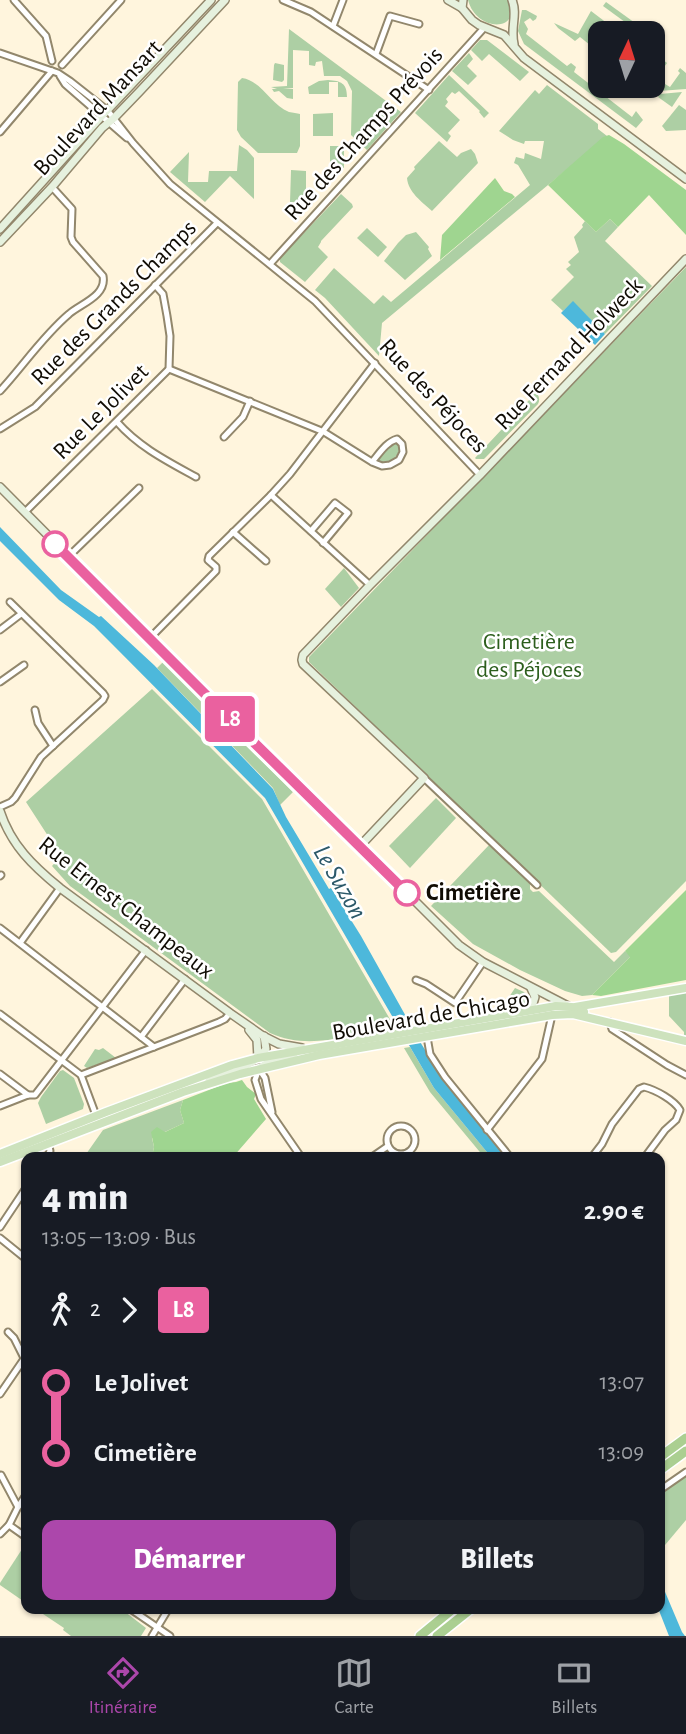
<!DOCTYPE html>
<html lang="fr">
<head>
<meta charset="utf-8">
<style>
	body { margin:0; font-family:"Alegreya Sans",sans-serif; background:#20242c; color:#f1f3f6; height:100vh; display:flex; flex-direction:column; font-size:26px; white-space:nowrap }
	* { box-sizing:border-box; margin:0 }
	p { font-size:23px; color:#9ea1a6 }
	.icon { flex:none; width:38px; height:38px; fill:none; stroke:currentColor; stroke-width:2; stroke-linecap:round; stroke-linejoin:round }
	.map { position:relative; flex:1; overflow:hidden }
	.panel { position:absolute; left:21px; top:1152px; width:644px; height:462px; display:flex; flex-direction:column; background:#171b24; border-radius:14px; box-shadow:0 2px 5px #0004 }
	.panel>* { flex:none }
	.badge { padding:0 14px; border-radius:5px; font-size:24px; line-height:46px }
	.needle { width:46px; rotate:4deg }
	.tools { position:absolute; left:588px; top:21px; display:grid; gap:14px }
	.tools a { display:grid; place-items:center; width:77px; height:77px; border-radius:14px; background:#171b24; box-shadow:0 2px 5px #0004; font-size:35px }
	.map>.badge { position:absolute; translate:-50% -50%; box-shadow:0 0 0 4px #fff }
	.legs { display:flex; align-items:center; gap:10px; height:77px; padding:0 21px; font-size:23px }
	.legs p { margin-inline-start:auto }
	.head { display:flex; align-items:center; justify-content:space-between; height:119px; padding:0 21px }
	h1 { font-size:38px; font-weight:800; line-height:52px }
	.button { display:flex; gap:14px; margin-top:auto; padding:14px 21px }
	.button a { flex:1; height:80px; border-radius:14px; background:#ac47ab; color:#fff; font-size:28px; font-weight:800; line-height:80px; text-align:center }
	.button a+a { background:#20242c; color:#f1f3f6 }
	ul { padding:0 21px; list-style:none }
	li { display:flex; align-items:center; gap:24px; height:70px; font-size:26px }
	li i { display:grid; place-items:center; width:10px; height:100%; margin:0 9px; background:currentColor }
	li i::after { content:''; width:18px; height:18px; margin:-9px; border:5px solid; border-radius:50%; background:#171b24 }
	li p { margin-inline-start:auto }
	li:first-child i { background:linear-gradient(#0000 50%,currentColor 0) }
	li:last-child i { background:linear-gradient(currentColor 50%,#0000 0) }
	.dock { display:flex; justify-content:space-around; align-items:center; height:98px; border-top:2px solid #363941; background:#171b24; font-size:19px; color:#9ea1a6 }
	.dock a { display:grid; justify-items:center; gap:4px }
	.dock .on { color:#ac47ab }
	.map>svg:first-child { display:block }
	.green { fill:#adcfa4 }
	.forest { fill:#9fd590 }
	.water { fill:#4db8db }
	.lines { fill:none; stroke-linecap:round; stroke-linejoin:round }
	.street-casing { stroke:#92876c; stroke-width:9 }
	.secondary-casing { stroke:#92876c; stroke-width:10 }
	.primary-casing { stroke:#fff; stroke-width:11 }
	.highway-casing { stroke:#fff; stroke-width:12 }
	.street { stroke:#fff; stroke-width:5 }
	.secondary { stroke:#e6f1de; stroke-width:7 }
	.primary { stroke:#cde2bd; stroke-width:8 }
	.highway { stroke:#abcf91; stroke-width:9 }
	.line-1-casing { stroke:#fff; stroke-width:16 }
	.line-1 { stroke:#ea619f; stroke-width:10 }
	.stop-1-dot { fill:#fff; stroke:#ea619f; stroke-width:3.5 }
	.labels { text-anchor:middle; dominant-baseline:central; stroke-width:5; stroke-linejoin:round; paint-order:stroke }
	.street-label { font-size:24px; fill:#100c04; stroke:#fff }
	.park-label { font-size:24px; fill:#2c5e1c; stroke:#fff }
	.stop-label { font-size:24px; font-weight:bold; fill:#100c04; stroke:#fff; text-anchor:start }
	.water-label { font-size:26px; font-style:italic; fill:#2c5969; stroke:#fff }
</style>
</head>
<body>
<div class="map">
<svg width="686" height="1636" viewBox="0 0 686 1636">
	<rect width="100%" height="100%" fill="#fff5dd"/>
	<g class="green">
		<path d="M468 0H508C524 31 477 34 468 0Z"/>
		<polygon points="606,2 649,33 640,33 603,6"/>
		<polygon points="522,10 526,10 537,16 536,19 533,21 530,18 524,22 528,29 526,34 567,66 571,63 576,67 574,72 632,117 636,111 643,120 636,128 524,44 518,31"/>
		<polygon points="591,11 620,33 600,33 600,53 580,37 575,41 558,28 554,23 578,34"/>
		<polygon points="289,29 401,112 367,150 351,135 352,91 347,81 340,76 324,76 322,61 316,62 315,66 309,65 309,51 293,50 293,88 283,89 293,89 293,99 287,98 279,91 274,92 272,89 277,89 271,87 287,86"/>
		<polygon points="480,40 487,40 529,72 520,81 489,54 482,61 471,50"/>
		<polygon points="469,53 473,59 467,66 477,76 468,85 452,71"/>
		<polygon points="657,55 667,63 657,77 663,82 654,91 646,92 647,89 642,86 653,86 653,57 654,58"/>
		<polygon points="275,63 284,65 284,80 282,82 273,80 274,65"/>
		<polygon points="680,68 686,73 686,89 659,91 665,84 670,87 680,73 678,71"/>
		<polygon points="449,75 489,113 484,118 479,112 480,111 459,91 455,94 452,92 446,99 448,102 445,106 460,120 448,133 451,136 447,142 415,113"/>
		<path d="M242 78C262 81 271 105 289 112 293 113 297 113 300 114V146L297 153H258L241 137 237 130 238 82Z"/>
		<path d="M328 80C341 81 347 83 347 97H338V82H329V94H309L308 87 319 81Z"/>
		<polygon points="547,85 598,124 598,129 607,136 382,323 379,356 325,298 315,290 334,268 374,304 383,295 391,302 530,185 518,165 514,163 516,157 524,159 525,153 541,159 544,141 525,141 524,144 513,140 499,131 535,90 539,94"/>
		<polygon points="682,92 672,107 658,97 660,94"/>
		<polygon points="679,105 686,110 686,130 666,131 662,126"/>
		<polygon points="333,113 333,136 313,136 313,114"/>
		<path d="M439 141 457 157 461 153 471 149 475 154 478 163 432 211C422 202 408 192 407 178L415 169 414 167Z"/>
		<polygon points="239,145 247,150 254,158 254,199 230,176 205,202 170,172 189,152 188,182 208,182 209,171 237,171"/>
		<rect x="330" y="146" width="14" height="22"/>
		<polygon points="291,170 306,171 306,203 290,202"/>
		<polygon points="341,194 352,204 353,207 321,241 321,242 318,247 328,257 305,282 280,262 280,258"/>
		<polygon points="610,219 618,227 605,241 652,286 605,334 573,302 563,311 551,300 574,277 566,269 571,265 568,262 579,252 574,237 583,227 582,225 585,221 596,232"/>
		<polygon points="367,228 387,247 378,257 357,238"/>
		<polygon points="416,232 429,247 428,249 432,256 405,280 384,261 398,243 406,235"/>
		<polygon points="686,267 686,881 616,952 611,953 309,662 309,657"/>
		<path d="M530 386C535 391 542 396 538 404L486 457 484 459H476L475 458 531 398 533 395Z"/>
		<path d="M393 443H398L400 445C399 457 391 464 379 462V458Z"/>
		<polygon points="344,568 359,588 341,607 325,589"/>
		<polygon points="163,662 293,792 280,805 273,788 157,668"/>
		<path d="M152 689 262 799 391 1021 384 1023 383 1030C345 1036 307 1050 270 1033L70 886 52 866 61 856 26 802Z"/>
		<polygon points="436,798 456,818 410,868 389,846"/>
		<polygon points="490,844 530,883 530,889 533,892 539,891 614,962 625,951 631,956 592,995 582,996 565,991 520,970 473,944 431,906"/>
		<polygon points="515,988 524,992 528,997 524,1005 501,1009"/>
		<polygon points="686,992 686,1037 684,1037 684,1032 669,1016 669,995"/>
		<polygon points="410,1047 434,1088 491,1157 484,1157 430,1092 404,1048"/>
		<polygon points="103,1048 116,1058 87,1068 84,1066 95,1049 99,1050"/>
		<polygon points="63,1070 74,1078 84,1104 83,1109 46,1124 38,1103 41,1097 60,1071"/>
		<polygon points="183,1100 180,1110 184,1123 152,1138 154,1147 152,1157 84,1157 103,1130"/>
		<polygon points="686,1475 686,1520 660,1551 660,1494"/>
		<polygon points="26,1543 26,1603 0,1585 0,1583"/>
		<polygon points="34,1608 120,1608 146,1628 141,1636 71,1636 63,1630 64,1628"/>
	</g>
	<g class="forest">
		<polygon points="609,135 624,144 686,190 686,235 649,195 618,227 610,219 596,232 548,185 603,137"/>
		<polygon points="495,178 504,191 512,194 515,197 440,260 442,235"/>
		<polygon points="686,890 686,980 601,996 592,995 630,957 625,951"/>
		<polygon points="242,1080 247,1087 256,1094 254,1099 266,1119 233,1157 152,1157 154,1147 151,1132 157,1127 165,1132 184,1123 180,1110 183,1100 227,1083 236,1082"/>
	</g>
	<g class="water">
		<polygon points="573,301 605,334 595,345 561,313"/>
		<polygon points="0,527 61,590 99,617 101,616 154,665 273,789 286,817 329,889 331,888 361,936 422,1045 439,1072 506,1157 491,1157 434,1088 265,798 113,645 94,626 59,600 0,541"/>
		<polygon points="660,1580 682,1632 685,1636 669,1636 658,1608 660,1608"/>
	</g>
	<g class="lines">
		<g class="street-casing">
			<g id="street">
				<polyline points="14,0 46,36 52,61"/>
				<polyline points="283,0 311,12 429,90"/>
				<polyline points="333,26 343,0"/>
				<polyline points="0,53 58,73 70,81 108,111 133,143 170,184 315,301 480,475"/>
				<polyline points="376,54 390,16 419,24"/>
				<polyline points="62,65 121,0"/>
				<polyline points="60,76 65,84 127,138"/>
				<polyline points="0,132 52,71"/>
				<polyline points="270,264 484,28"/>
				<path d="M169 369 324 432 372 462 382 466 390 465 399 460 403 452 402 444 397 439C386 442 379 454 372 462"/>
				<path d="M0 391C23 366 43 336 69 314 80 304 107 296 103 276L73 242 71 237 72 209 52 187"/>
				<path d="M117 422C139 447 167 461 196 477"/>
				<polyline points="0,429 35,407 217,223"/>
				<polyline points="224,437 243,417 250,401"/>
				<polyline points="271,495 370,585"/>
				<polyline points="25,512 169,369 170,336 167,316 163,294 155,285"/>
				<polyline points="311,531 335,503 348,513 323,543"/>
				<polyline points="233,532 266,561"/>
				<polyline points="68,557 139,488"/>
				<polyline points="0,630 21,614"/>
				<polyline points="150,638 216,571 216,567 208,560 209,556 271,495 290,474 375,363"/>
				<polyline points="0,682 24,665"/>
				<polyline points="35,710 38,723 53,746"/>
				<polyline points="424,778 537,885"/>
				<polyline points="0,807 11,802 15,798 41,757 103,700 105,696 103,693 10,602"/>
				<polyline points="0,876 1,875"/>
				<polyline points="0,928 154,1047"/>
				<polyline points="20,943 60,888"/>
				<polyline points="416,980 426,984 455,1003 483,962"/>
				<polyline points="0,1014 81,1075 97,1118"/>
				<polyline points="610,1022 612,1029 667,1065 686,1075"/>
				<polyline points="141,1037 185,979"/>
				<polyline points="427,1037 430,1054 445,1077 510,1157"/>
				<polyline points="259,1069 255,1080 261,1099 301,1157"/>
				<polyline points="259,1069 265,1078 272,1112"/>
				<polyline points="0,1074 28,1095"/>
				<polyline points="81,1075 219,1022 225,1019 230,1013"/>
				<polyline points="0,1106 28,1095 35,1095 146,950"/>
				<circle cx="401" cy="1140" r="14"/>
				<polyline points="487,1130 542,1059 552,1015"/>
				<polyline points="47,1157 50,1151 48,1142"/>
				<polyline points="372,1157 388,1146"/>
				<path d="M592 1157 602 1144 612 1124 639 1089 644 1087C656 1090 674 1100 680 1110L676 1120 665 1130 645 1157"/>
				<polyline points="0,1227 26,1188"/>
				<polyline points="0,1238 26,1259"/>
				<polyline points="8,1332 14,1338 24,1358"/>
				<polyline points="0,1394 26,1356"/>
				<polyline points="1,1475 18,1507"/>
				<polyline points="660,1490 686,1472"/>
				<polyline points="9,1525 26,1537"/>
				<polyline points="0,1534 9,1525 18,1507 26,1495"/>
				<polyline points="129,1608 170,1636"/>
				<polyline points="152,1636 169,1608"/>
			</g>
		</g>
		<g class="secondary-casing">
			<g id="secondary">
				<polyline points="448,0 462,8"/>
				<polyline points="463,0 462,8 472,20 479,25 504,35 524,58 686,179"/>
				<path d="M512 0C518 15 510 27 514 44"/>
				<polyline points="0,229 102,116 211,0"/>
				<polyline points="0,242 52,187 102,128 114,118 140,91 225,0"/>
				<polyline points="0,487 220,709 377,863 459,945 483,962 568,1006"/>
				<path d="M0 811C11 845 33 866 60 888L230 1013 263 1036 279 1044 302 1048"/>
				<polyline points="360,846 424,778 303,664 302,660 303,655 370,585 480,475 686,259"/>
				<polyline points="531,988 535,997 531,1010"/>
				<polyline points="249,1030 257,1040 258,1058"/>
				<polyline points="260,1068 271,1061 294,1054"/>
				<path d="M209 1081C228 1072 253 1067 266 1049L264 1036"/>
			</g>
		</g>
		<g class="primary-casing">
			<g id="primary">
				<polyline points="575,1007 686,988"/>
				<polyline points="0,1154 106,1112 232,1065 258,1058 556,1006 572,1007 584,1012"/>
				<polyline points="0,1162 183,1092 240,1074 319,1055 552,1015 573,1014 686,1041"/>
			</g>
		</g>
		<g class="highway-casing">
			<g id="highway">
				<polyline points="660,1457 686,1438"/>
				<polyline points="660,1470 686,1451"/>
				<polyline points="420,1636 454,1608"/>
				<polyline points="437,1636 472,1608"/>
			</g>
		</g>
		<use href="#street" class="street"/>
		<use href="#secondary" class="secondary"/>
		<use href="#primary" class="primary"/>
		<use href="#highway" class="highway"/>
	</g>
	<g class="lines">
		<g class="line-1-casing">
			<polyline id="line-1" points="55,544 220,709 407,893"/>
		</g>
		<use href="#line-1" class="line-1"/>
	</g>
	<g class="stop-1-dot">
		<circle cx="55" cy="544" r="12"/>
		<circle cx="407" cy="893" r="12"/>
	</g>
	<g class="labels">
		<g class="street-label">
			<text transform="translate(98 108) rotate(-47)">Boulevard Mansart</text>
			<text transform="translate(364 134) rotate(-48)">Rue des Champs Prévois</text>
			<text transform="translate(114 303) rotate(-45)">Rue des Grands Champs</text>
			<text transform="translate(569 354) rotate(-46)">Rue Fernand Holweck</text>
			<text transform="translate(433 396) rotate(47)">Rue des Péjoces</text>
			<text transform="translate(101 412) rotate(-45)">Rue Le Jolivet</text>
			<text transform="translate(126 908) rotate(38)">Rue Ernest Champeaux</text>
			<text transform="translate(431 1016) rotate(-10)">Boulevard de Chicago</text>
		</g>
		<g class="park-label">
			<text x="529" y="642">Cimetière<tspan x="529" dy="28">des Péjoces</tspan></text>
		</g>
		<g class="stop-label">
			<text x="426" y="893">Cimetière</text>
		</g>
		<g class="water-label">
			<text transform="translate(340 882) rotate(60)">Le Suzon</text>
		</g>
	</g>
</svg>
<div class="tools">
<a><svg class="needle" viewBox="-14 -14 28 28"><path d="M0-13l5 13h-10z" fill="#e53935"/><path d="M0 13l5-13h-10z" fill="#9ea1a6"/></svg></a>
</div>
<b class="badge" style="left:230px;top:719px;background:#ea619f;color:#fff">L8</b>
<section class="panel">
<div class="head"><div><h1>4 min</h1><p>13:05 – 13:09 · Bus</p></div><b>2.90 €</b></div>
<div class="legs"><svg class="icon" aria-label="walk" viewBox="0 0 24 24"><circle cx="13" cy="4" r="2"/><path d="M13 8l-2 6 4 7M11 14l-3 7M7 12l3-4h3l4 4"/></svg>2<svg class="icon" aria-label="forward" viewBox="0 0 24 24"><path d="M9 5l7 7-7 7"/></svg><b class="badge" style="background:#ea619f;color:#fff">L8</b></div>
<ul>
<li><i style="color:#ea619f"></i><b>Le Jolivet</b><p>13:07</p></li>
<li><i style="color:#ea619f"></i><b>Cimetière</b><p>13:09</p></li>
</ul>
<div class="button"><a>Démarrer</a><a>Billets</a></div>
</section>
</div>
<nav class="dock">
<a class="on"><svg class="icon" aria-label="directions" viewBox="0 0 24 24"><path d="M12 3l9 9-9 9-9-9zM9 14v-3h6M13 9l2 2-2 2"/></svg>Itinéraire</a>
<a><svg class="icon" aria-label="map" viewBox="0 0 24 24"><path d="M3 6l6-2 6 2 6-2v14l-6 2-6-2-6 2zM9 4v14M15 6v14"/></svg>Carte</a>
<a><svg class="icon" aria-label="tickets" viewBox="0 0 24 24"><path d="M3 7h18v10H3zM15 7v10"/></svg>Billets</a>
</nav>
</body>
</html>
